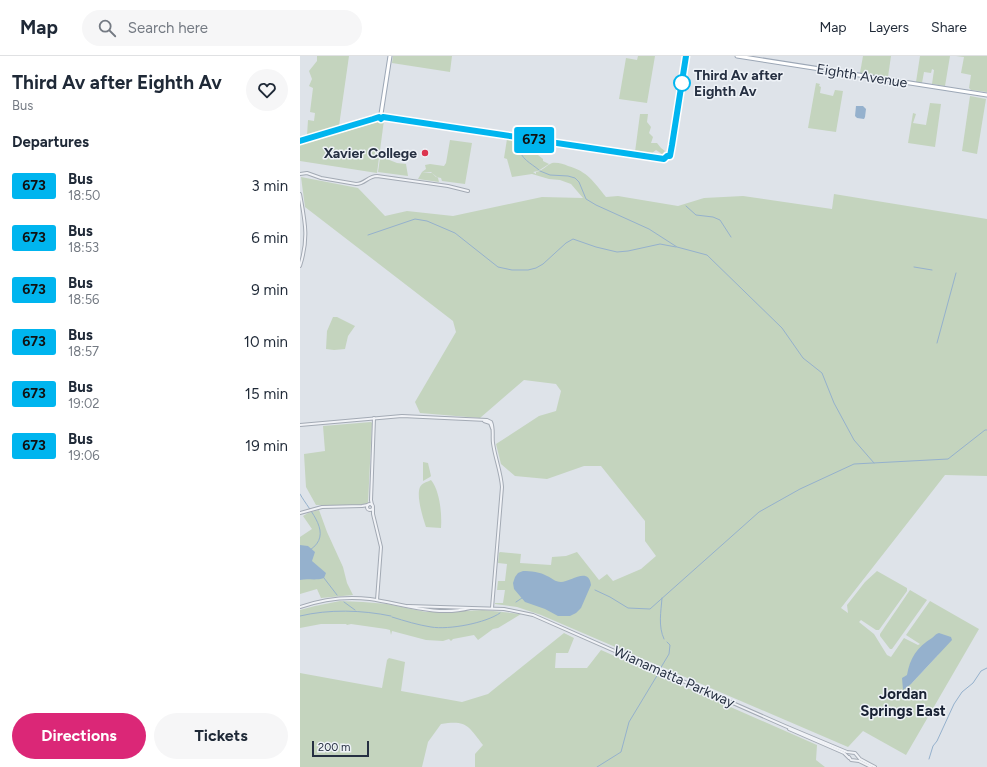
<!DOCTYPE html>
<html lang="en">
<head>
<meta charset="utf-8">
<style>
	body { margin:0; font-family:Figtree,sans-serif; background:#f6f6f7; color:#1f2937; height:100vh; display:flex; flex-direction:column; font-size:15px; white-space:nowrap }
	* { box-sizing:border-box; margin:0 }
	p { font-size:13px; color:#747a83 }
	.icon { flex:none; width:22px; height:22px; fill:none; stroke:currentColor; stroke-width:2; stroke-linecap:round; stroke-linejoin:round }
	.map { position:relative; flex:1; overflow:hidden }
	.sheet { display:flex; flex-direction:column; background:#fff; width:300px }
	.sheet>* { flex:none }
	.badge { padding:0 8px; border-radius:3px; font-size:14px; line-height:26px }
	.scale { position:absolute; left:12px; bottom:10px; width:57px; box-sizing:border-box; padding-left:4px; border:2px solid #263042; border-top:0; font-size:11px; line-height:14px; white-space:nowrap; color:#263042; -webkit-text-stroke:3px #eef2f7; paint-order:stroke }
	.map>.badge { position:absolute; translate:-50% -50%; box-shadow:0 0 0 2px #fff }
	h2 { padding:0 12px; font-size:15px; line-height:36px }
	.round { display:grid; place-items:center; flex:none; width:42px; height:42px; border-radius:21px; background:#f6f6f7 }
	.summary { display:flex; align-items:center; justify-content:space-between; height:68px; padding:0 12px }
	h1 { font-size:19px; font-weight:700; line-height:30px }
	.button { display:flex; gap:8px; margin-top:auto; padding:8px 12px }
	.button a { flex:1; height:46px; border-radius:24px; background:#db2777; color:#fff; font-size:16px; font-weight:700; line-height:46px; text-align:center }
	.button a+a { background:#f6f6f7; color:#1f2937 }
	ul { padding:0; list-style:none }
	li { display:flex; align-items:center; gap:12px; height:52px; padding:0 12px }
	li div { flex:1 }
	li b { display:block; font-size:15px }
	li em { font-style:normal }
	li .badge { min-width:44px; font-weight:700; text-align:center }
	header { display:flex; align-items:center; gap:24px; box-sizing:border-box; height:56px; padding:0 20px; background:#fff; border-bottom:1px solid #e0e1e3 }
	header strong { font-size:19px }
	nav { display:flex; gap:22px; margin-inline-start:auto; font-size:14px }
	.search { width:280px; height:36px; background:#f6f6f7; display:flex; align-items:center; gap:10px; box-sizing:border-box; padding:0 14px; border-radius:22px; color:#747a83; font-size:15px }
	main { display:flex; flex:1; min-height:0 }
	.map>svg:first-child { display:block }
	.green { fill:#c4d4be; fill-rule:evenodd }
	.water { fill:#95b1cd }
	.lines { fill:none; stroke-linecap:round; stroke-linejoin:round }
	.stream { stroke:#95b1cd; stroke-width:1 }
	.minor-casing { stroke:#a3aab4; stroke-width:4 }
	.major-casing { stroke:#9ca7b6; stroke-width:5 }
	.minor { stroke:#f1f3f7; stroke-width:2 }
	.major { stroke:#fff; stroke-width:3 }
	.line-casing { stroke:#fff; stroke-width:9 }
	.line { stroke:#00b5ef; stroke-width:6 }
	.stop-dot { fill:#fff; stroke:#00b5ef; stroke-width:2 }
	.poi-dot { fill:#dc354f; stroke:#eef2f7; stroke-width:1.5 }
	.labels { text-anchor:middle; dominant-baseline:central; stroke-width:3; stroke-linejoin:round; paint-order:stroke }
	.stop-label { font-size:14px; font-weight:bold; fill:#263042; stroke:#eef2f7; text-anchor:start }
	.street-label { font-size:14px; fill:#263042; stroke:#eef2f7 }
	.poi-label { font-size:14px; font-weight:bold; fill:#263042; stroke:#eef2f7; text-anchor:end }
	.neighbourhood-label { font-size:15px; font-weight:bold; fill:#182133; stroke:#eef2f7 }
</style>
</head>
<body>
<header>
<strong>Map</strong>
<div class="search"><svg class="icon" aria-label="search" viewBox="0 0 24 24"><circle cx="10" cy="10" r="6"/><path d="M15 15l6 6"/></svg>Search here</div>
<nav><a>Map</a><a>Layers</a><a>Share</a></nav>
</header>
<main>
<section class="sheet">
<div class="summary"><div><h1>Third Av after Eighth Av</h1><p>Bus</p></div><a class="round"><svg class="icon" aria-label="heart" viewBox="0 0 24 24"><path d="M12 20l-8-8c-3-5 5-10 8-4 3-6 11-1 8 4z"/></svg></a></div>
<h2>Departures</h2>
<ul>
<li><span class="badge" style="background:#00b5ef;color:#111">673</span><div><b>Bus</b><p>18:50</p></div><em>3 min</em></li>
<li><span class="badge" style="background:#00b5ef;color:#111">673</span><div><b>Bus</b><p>18:53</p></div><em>6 min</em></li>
<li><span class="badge" style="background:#00b5ef;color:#111">673</span><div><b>Bus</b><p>18:56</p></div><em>9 min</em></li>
<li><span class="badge" style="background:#00b5ef;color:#111">673</span><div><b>Bus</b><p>18:57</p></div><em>10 min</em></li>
<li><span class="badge" style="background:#00b5ef;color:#111">673</span><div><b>Bus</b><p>19:02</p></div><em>15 min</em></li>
<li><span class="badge" style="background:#00b5ef;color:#111">673</span><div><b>Bus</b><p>19:06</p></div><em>19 min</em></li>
</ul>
<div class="button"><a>Directions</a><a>Tickets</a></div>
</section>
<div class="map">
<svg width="687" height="711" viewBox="0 0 687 711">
	<rect width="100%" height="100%" fill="#dee3e9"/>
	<g class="green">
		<polygon points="17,0 49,0 39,70 7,80 8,64 14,65 15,57 10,56 13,32 9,30 12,23 9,15 17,5"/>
		<polygon points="93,0 152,0 150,16 92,7"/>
		<polygon points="338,0 355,0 347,47 319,43 326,2 337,4"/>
		<polygon points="563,0 591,0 588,21 560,17"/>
		<polygon points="620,0 650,0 645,30 632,28 634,14 632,13 631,17 624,16 622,27 616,26"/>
		<polygon points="656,0 687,0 687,36 671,34 669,32 671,19 661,17 664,1"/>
		<polygon points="516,27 520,28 519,30 521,31 520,37 533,40 535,34 543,35 536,76 508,72"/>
		<polygon points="670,40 686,43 677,98 662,95"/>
		<polygon points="630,47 641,48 635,91 608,87 613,57 616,58 613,67 626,69"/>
		<polygon points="340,58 348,58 347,66 351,71 349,77 353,81 351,87 357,87 361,92 365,95 362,98 356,94 352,97 335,96"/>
		<polygon points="84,64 77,117 0,105 0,89"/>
		<path d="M207 83 234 87 233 95 243 103V105L249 108 238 115 233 116 236 118V116C242 115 247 109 252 107 257 106 264 108 268 110 287 115 294 126 306 141L318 140 378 150 404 142 443 140 532 153 534 138 687 163V420L645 419 541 552 548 557 547 549 565 526 577 515 607 532V535L579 574H576L561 564 559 566 574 578 587 599 591 601 604 582 618 589 620 588 606 579 630 545 679 573 606 699 563 675 548 691 241 559 217 551 195 548V547H203L205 534H197L198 525H205L207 508 198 507 199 497 200 496 221 498 220 507 251 509 252 501 266 500 277 496 299 524 307 518 313 525 341 513 356 500 345 485V465L301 410H284L247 423 215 420 201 408 196 388 239 360 256 355 261 335 256 328 224 324 180 362 120 357 115 346 156 276 153 265 5 151 1 121 58 132 85 160 107 155 153 160 242 141 283 142 271 128 260 124 249 123 232 118 212 121 207 103 204 102ZM645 579 638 599 611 628Z"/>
		<polygon points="150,84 172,87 165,128 142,125 141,122 136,121 131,116 122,117 132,117 138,122 139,126 118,123 122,116 126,113 125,109 130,108 144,110 146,107"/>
		<polygon points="81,95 87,95 88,100 87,103 97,107 106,108 108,120 78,116"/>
		<polygon points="33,261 37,261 55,270 48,280 45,293 34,294 26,293 27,275"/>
		<polygon points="71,366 72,367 68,447 65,449 16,449 6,431 4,398 25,395 23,370"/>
		<polygon points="123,406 128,407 131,420 130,421 123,425"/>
		<path d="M131 424C140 435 142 458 141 472L126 471C123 462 116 440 120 431 122 427 127 426 131 424Z"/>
		<polygon points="19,454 27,476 43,511 47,527 53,539 21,542 17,533 0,538 0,481 12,473 3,460 8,457"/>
		<polygon points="610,534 627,544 592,593 590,593 580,580 580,578"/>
		<polygon points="40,545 63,546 87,548 126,556 145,556 183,554 221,558 198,572 193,573 178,584 174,579 153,583 151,585 149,583 143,585 126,584 92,575 91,579 90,574 86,573 51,568 47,569 46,568 21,568 0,572 0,554 15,550"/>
		<path d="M264 577 274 582 268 597H256L255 612H287L301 594 517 689 516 704 525 711H175V698L183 689C168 670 167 664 141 668L128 686 122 711H0V617L82 632 87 604 89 602 105 606 101 635 162 646 188 638Z"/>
	</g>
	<g class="water">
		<polygon points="556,50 563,50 566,53 565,61 564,63 557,62 555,60"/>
		<path d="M0 489 8 490 15 496 12 505 26 517 24 522C15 525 8 522 0 524Z"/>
		<path d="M223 515C230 515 241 516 247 520 252 522 255 526 261 526 270 526 289 510 291 529L281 552 276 557 270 560H258L245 553 225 546 214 533 213 527 215 521 218 517Z"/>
		<path d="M639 577 651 581 652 584 611 628 603 634 602 622 607 619C610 602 617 591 632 582 635 580 635 578 639 577Z"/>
	</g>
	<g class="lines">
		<g class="stream">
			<path d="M219 91C220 103 231 107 239 114"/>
			<polyline points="240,115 250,119 268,120 275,122 279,126 286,143 296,149 349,173 377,191 407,199 482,272 503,302 522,317 534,347 554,384 574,407"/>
			<polyline points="386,150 396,159 413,161 420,164 431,181"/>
			<polyline points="68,179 115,163 127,165 155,177 198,211 212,214 228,214 236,212 243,208 266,187 273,183 296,191 317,196 328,195 360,188 376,191"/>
			<polyline points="614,211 632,214"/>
			<polyline points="637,287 656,217"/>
			<path d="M0 438C10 456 34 478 10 494"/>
			<polyline points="24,522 37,539"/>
			<polyline points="295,534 310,541 328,552 350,553 459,456 500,433 554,408 648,403 685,374 687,374"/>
			<path d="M362 542C361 556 358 570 364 583"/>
			<polyline points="44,546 55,554"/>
			<polyline points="216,546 222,542"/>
			<path d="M0 560C29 553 62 554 91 560"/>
			<path d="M92 561C105 565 118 569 131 571 149 574 186 567 200 557"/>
			<polyline points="360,613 369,598 370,589 367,586"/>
			<polyline points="629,703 633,690 637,685 654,648 662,636 673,627 681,615 687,612"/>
			<polyline points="297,711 321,696 329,666 358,618"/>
		</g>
		<g class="minor-casing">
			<g id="minor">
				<path d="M0 118 7 117 21 122 56 128C65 128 68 120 77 120L148 130 168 135"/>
				<path d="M0 138C5 166 9 182 0 210"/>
				<polyline points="184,365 190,367 192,372"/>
				<path d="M0 369 102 360 187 364 191 366C194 372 192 381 193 387 195 402 201 416 202 431L192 552"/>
				<circle cx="70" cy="451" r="3"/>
				<polyline points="72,449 71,444 74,362"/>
				<polyline points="73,453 73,458 81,491 77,544"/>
				<polyline points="0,457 22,451 62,450 68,449"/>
				<polyline points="108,550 204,553 233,559 485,670 547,696 555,697 560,703 575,711"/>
				<path d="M0 551C23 543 46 540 70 543 103 548 137 561 170 552"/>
				<polyline points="489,673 544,697 549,702"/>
				<polyline points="549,701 551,704 559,705 571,711"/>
			</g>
		</g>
		<g class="major-casing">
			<g id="major">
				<polyline points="437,0 687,39"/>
				<polyline points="81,58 90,0"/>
				<polyline points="0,85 79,61"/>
			</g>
		</g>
		<use href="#minor" class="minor"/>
		<use href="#major" class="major"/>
	</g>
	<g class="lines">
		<g class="line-casing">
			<polyline id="line" points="0,85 73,63 79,61 81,63 83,61 364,103 367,100 370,100 372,89 386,0"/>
		</g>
		<use href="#line" class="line"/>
	</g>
	<circle class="stop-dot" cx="382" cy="27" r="8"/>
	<circle class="poi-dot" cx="125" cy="97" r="4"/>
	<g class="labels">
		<g class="stop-label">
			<text x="394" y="19">Third Av after<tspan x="394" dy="16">Eighth Av</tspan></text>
		</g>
		<g class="street-label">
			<text transform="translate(562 20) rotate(9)">Eighth Avenue</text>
			<text transform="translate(374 621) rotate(24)">Wianamatta Parkway</text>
		</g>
		<g class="poi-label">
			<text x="117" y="97">Xavier College</text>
		</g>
		<g class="neighbourhood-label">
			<text x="603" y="638">Jordan<tspan x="603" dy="17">Springs East</tspan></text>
		</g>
	</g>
</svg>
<div class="scale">200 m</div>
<b class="badge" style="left:234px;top:84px;background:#00b5ef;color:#111">673</b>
</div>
</main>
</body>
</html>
